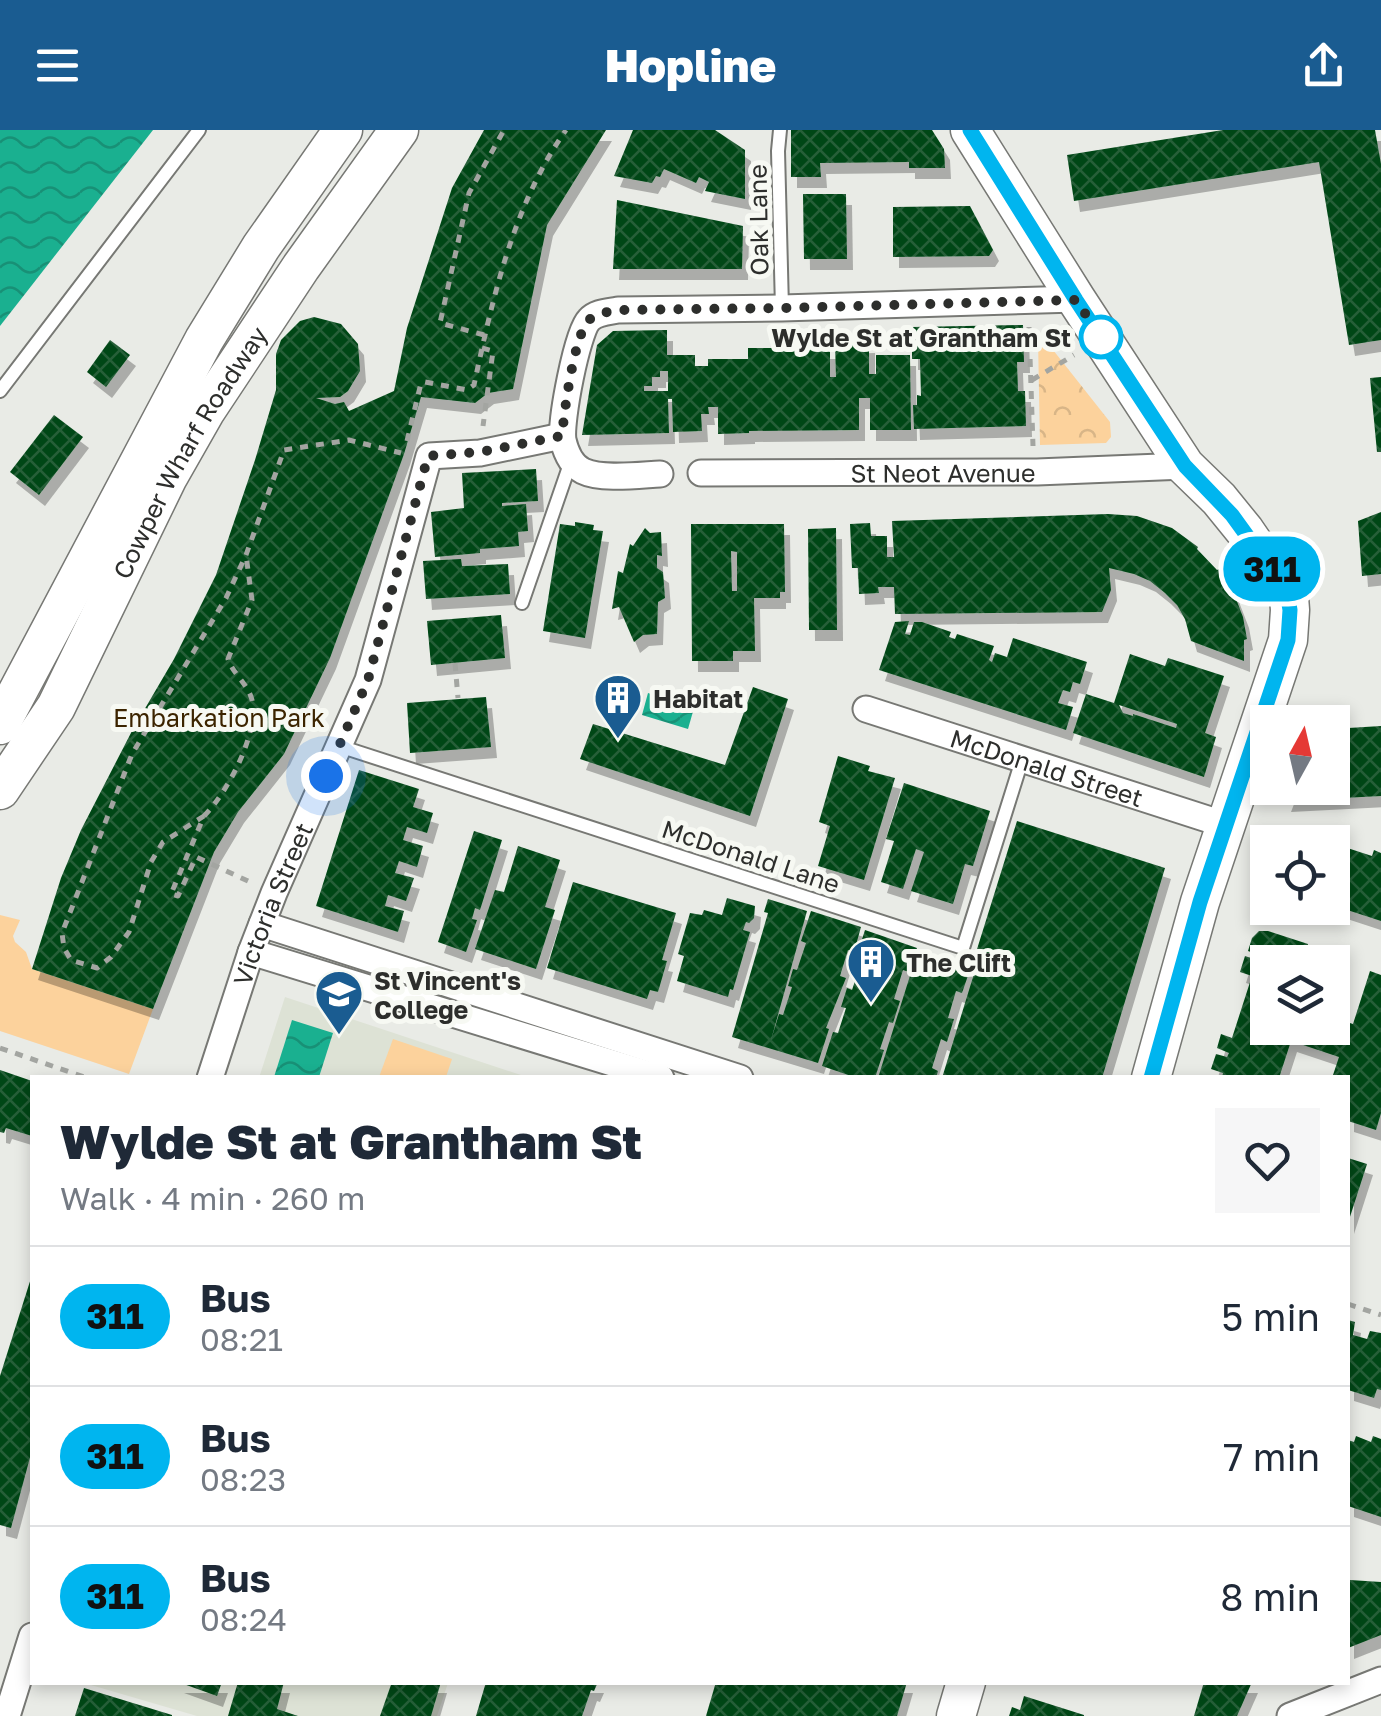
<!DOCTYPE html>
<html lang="en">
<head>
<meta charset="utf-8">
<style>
	body { margin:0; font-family:"Golos Text",sans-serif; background:#f6f6f7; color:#1f2937; height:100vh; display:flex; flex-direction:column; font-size:38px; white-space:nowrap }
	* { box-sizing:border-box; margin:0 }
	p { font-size:32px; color:#747a83 }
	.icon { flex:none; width:55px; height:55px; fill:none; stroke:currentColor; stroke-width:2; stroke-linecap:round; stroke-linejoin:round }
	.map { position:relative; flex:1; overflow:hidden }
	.side { position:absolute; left:30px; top:945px; width:1320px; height:610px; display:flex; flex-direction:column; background:#fff; border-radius:0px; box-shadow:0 5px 15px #0003 }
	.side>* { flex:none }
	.badge { padding:0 20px; border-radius:32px; font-size:35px; line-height:65px }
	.needle { width:65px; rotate:8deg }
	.controls { position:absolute; left:1250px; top:575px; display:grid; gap:20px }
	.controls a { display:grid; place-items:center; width:100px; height:100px; border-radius:0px; background:#fff; box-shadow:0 5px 15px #0003; font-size:50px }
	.you { position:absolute; width:50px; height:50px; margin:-25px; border:8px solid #fff; border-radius:50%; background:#1a73e8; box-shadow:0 0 0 15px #1a73e833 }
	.map>.badge { position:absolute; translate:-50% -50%; box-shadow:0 0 0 5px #fff }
	.round { display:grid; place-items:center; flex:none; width:105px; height:105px; border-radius:0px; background:#f6f6f7 }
	.overview { display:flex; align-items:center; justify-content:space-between; height:170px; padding:0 30px }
	h1 { font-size:48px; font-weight:800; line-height:75px }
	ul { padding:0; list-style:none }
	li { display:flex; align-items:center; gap:30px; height:140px; padding:0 30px; border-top:2px solid #e0e1e3 }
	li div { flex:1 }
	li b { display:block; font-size:38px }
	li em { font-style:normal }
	li .badge { min-width:110px; font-weight:700; text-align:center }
	header { display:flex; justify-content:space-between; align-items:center; height:130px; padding:0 30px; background:#1a5c91; color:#fff; font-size:45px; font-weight:800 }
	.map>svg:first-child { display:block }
	.built { fill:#dde2d5 }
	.green { fill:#fcd29c }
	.park { fill:url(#park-crowns) }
	.water { fill:url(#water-waves) }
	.building { fill:url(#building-cross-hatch); fill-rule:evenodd; filter:url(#shadow) }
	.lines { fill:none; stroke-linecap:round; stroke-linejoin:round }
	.lane-casing { stroke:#777874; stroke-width:16 }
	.street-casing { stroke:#777874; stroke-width:29 }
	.secondary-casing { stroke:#777874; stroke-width:41 }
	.path { stroke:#a3a5a1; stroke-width:5; stroke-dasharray:8 8; stroke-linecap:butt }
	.lane { stroke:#fff; stroke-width:12 }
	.street { stroke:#fff; stroke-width:25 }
	.secondary { stroke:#fff; stroke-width:38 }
	.line-casing { stroke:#fff; stroke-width:22 }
	.line { stroke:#00b5ef; stroke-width:15 }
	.walk { stroke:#2d2e2c; stroke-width:10; stroke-dasharray:0 18 }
	.stop-dot { fill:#fff; stroke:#00b5ef; stroke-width:5 }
	.labels { text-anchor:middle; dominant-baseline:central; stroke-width:10; stroke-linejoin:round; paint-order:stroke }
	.street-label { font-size:25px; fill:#2d2e2c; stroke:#f7f9f3 }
	.stop-label { font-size:25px; font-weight:bold; fill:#2d2e2c; stroke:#f7f9f3; text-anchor:end }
	.poi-label { font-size:25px; font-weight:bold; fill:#2d2e2c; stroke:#f7f9f3; text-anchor:start }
	.park-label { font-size:25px; fill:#3c2400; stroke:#f7f9f3 }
</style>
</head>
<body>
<header><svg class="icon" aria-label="menu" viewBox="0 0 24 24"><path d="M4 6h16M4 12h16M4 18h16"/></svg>Hopline<svg class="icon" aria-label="share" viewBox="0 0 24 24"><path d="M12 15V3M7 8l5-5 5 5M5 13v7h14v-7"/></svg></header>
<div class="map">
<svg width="1381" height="1586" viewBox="0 0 1381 1586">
	<defs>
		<pattern id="park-crowns" width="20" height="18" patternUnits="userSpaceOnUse" patternTransform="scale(2.5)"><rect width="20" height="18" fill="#fcd29c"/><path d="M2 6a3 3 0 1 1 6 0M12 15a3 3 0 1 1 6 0" fill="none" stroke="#d8b587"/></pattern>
		<pattern id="water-waves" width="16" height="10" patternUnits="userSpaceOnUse" patternTransform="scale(2.5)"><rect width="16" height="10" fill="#1ab090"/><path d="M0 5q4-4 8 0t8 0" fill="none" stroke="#189076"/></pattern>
		<pattern id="building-cross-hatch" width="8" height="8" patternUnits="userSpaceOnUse" patternTransform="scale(2.5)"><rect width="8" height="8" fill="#004717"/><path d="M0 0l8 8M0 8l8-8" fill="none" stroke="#265f39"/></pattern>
		<filter id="shadow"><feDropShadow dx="6" dy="11" stdDeviation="0" flood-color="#0004"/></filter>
	</defs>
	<rect width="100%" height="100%" fill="#e9ebe6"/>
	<g class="built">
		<polygon points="285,867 527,947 259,948"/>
		<polygon points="84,1553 448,1553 437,1586 197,1586"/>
	</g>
	<g class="green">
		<polygon points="0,785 20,790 13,806 15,812 26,822 32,839 153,879 129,944 0,901"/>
		<polygon points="393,909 452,929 446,947 379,947"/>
	</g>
	<polygon class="park" points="1042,206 1110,292 1111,307 1106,313 1040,315 1038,209"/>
	<g class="water">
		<polygon points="0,0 153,0 0,196"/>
		<polygon points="648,563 694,578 688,599 642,585"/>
		<polygon points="292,890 333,903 319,947 274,947"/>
	</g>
	<g class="building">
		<polygon points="484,0 606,0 547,95 513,259 488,263 475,273 421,267 404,324 330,528 284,624 238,682 214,722 153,879 32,839 61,748 81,700 133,599 174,529 216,445 255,330 276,260 276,224 281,210 300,191 314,187 341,194 358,214 360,241 348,261 340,267 316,268 335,274 344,272 349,281 394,261 407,198 452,58"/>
		<polygon points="633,0 715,0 745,20 745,69 705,61 709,52 699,47 696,53 664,39 660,47 656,46 652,53 614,46"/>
		<polygon points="791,0 932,0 944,19 945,38 909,38 909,32 820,33 821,47 791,47"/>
		<polygon points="1223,0 1375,0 1381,34 1381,210 1349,215 1319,32 1074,71 1067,25"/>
		<polygon points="803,64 846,64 847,129 804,129"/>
		<polygon points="617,70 743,96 742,139 613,139"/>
		<polygon points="970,76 993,120 989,126 893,127 893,77"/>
		<polygon points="1023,195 1024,232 1017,232 1018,261 1025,261 1026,296 914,299 913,275 917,275 917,265 921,266 920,229 912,229 912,197"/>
		<path d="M667 200V225H695V236H708V229H748V218H830V247H836L835 213 869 212V244H876V225H910L911 300H870V268H859V300L749 301V303L718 304V277H708L709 284H701L702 301 673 302 672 269H668L669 303 582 305 597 215 613 201ZM660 241H668V261H644V256H652V247H660Z"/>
		<polygon points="110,210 130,225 106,257 87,242"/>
		<polygon points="1381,247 1381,322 1377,322 1370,248"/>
		<polygon points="54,285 83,307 39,365 10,342"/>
		<polygon points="536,339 538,371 502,373 502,376 526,374 528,401 518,402 519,416 480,419 480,423 435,427 431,382 464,378 462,343"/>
		<polygon points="1381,382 1381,444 1362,446 1358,391"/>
		<polygon points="1108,384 1137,386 1172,398 1198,417 1197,419 1217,440 1219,439 1233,461 1243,487 1247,509 1244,510 1244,531 1191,511 1185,489 1177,475 1165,463 1150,451 1134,444 1109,438 1111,460 1102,482 895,484 894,457 878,457 879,463 859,464 858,438 852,438 850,394 870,393 871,406 887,406 887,427 894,427 892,391"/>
		<polygon points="575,392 594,395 593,400 603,401 585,508 543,501 560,394 575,396"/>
		<path d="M691 394H784L785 462H780V468H754L755 521H733V531H692ZM731 421 737 422V461H732Z"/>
		<polygon points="645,398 650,403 661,402 662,426 657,425 657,438 663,442 665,468 658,472 657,504 643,505 634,512 619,477 612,479 618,441 623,443 630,414 633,416"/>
		<polygon points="836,398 837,500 809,500 808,399"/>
		<polygon points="461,429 462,436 508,434 510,464 426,469 423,431"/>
		<polygon points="501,485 505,528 431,535 427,491"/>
		<polygon points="909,491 905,504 910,505 914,492 922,492 951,502 949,507 955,509 957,504 994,516 989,530 992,532 995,523 1007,527 1013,508 1087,532 1080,554 1073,552 1070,562 1063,560 1058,573 1073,577 1066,600 879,540 895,492"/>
		<path d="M1130 524 1165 536 1168 528 1224 546 1205 603 1216 607 1204 647 1073 603 1086 564 1114 573ZM1119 575 1177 594 1176 598 1133 584V586L1123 583Z"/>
		<polygon points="753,557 788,569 750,686 580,629 593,594 725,635"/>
		<polygon points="486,567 491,617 410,623 407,573"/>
		<polygon points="1381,596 1381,666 1285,671 1290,658 1332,658 1332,599"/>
		<polygon points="838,626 870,636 868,641 895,648 864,750 818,736 830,696 819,692"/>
		<polygon points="359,640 419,659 413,677 433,683 427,703 407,697 403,710 423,716 417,737 399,731 395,743 414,748 406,771 388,765 385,776 404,781 398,802 316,776"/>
		<polygon points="904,653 990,681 973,736 965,734 953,774 911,761 924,722 916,719 903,759 881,752 894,711 886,709"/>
		<polygon points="1017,691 1165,738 1102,948 942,948 977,834 973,832"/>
		<polygon points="474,701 502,710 480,780 475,778 472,789 477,790 466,822 438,812"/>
		<polygon points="1332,713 1372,726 1374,720 1381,723 1381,791 1332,775"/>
		<polygon points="518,716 560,730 545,777 555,780 536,839 475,819 495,760 504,762"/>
		<polygon points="573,752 676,783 662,830 667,831 658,862 650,860 647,869 547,838"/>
		<polygon points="727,768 755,776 754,788 749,793 746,792 743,800 750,802 733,860 730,859 728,867 677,851 684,826 678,824 690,783 702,785 704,780 722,785"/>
		<polygon points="768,769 807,781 771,910 779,884 783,885 792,857 788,856 793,839 797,840 806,813 801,811 811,781 861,797 854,822 848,820 840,846 846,848 826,898 829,899 818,933 732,907 768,783 764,782"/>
		<polygon points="865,800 917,818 909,842 903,840 894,869 900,871 893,893 889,892 880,919 884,920 875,948 857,948 822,936 833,902 838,903 846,878 841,877 847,858 852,860 861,833 855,831"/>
		<polygon points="1259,801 1268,801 1308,814 1306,821 1316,824 1313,832 1268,832 1268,898 1332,898 1332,887 1353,894 1370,841 1381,845 1381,983 1376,1000 1348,991 1348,948 1332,948 1339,927 1291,911 1279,948 1222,948 1223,943 1211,939 1216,924 1227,927 1229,923 1217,918 1221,904 1232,908 1252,846 1240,842 1245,826 1257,830 1259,825 1248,821 1252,808"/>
		<polygon points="918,820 971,837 962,863 956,861 948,888 954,889 947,912 941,909 932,938 938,941 936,948 878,948"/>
		<polygon points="0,940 32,951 32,1006 6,998 4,1003 0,1002"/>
		<polygon points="1348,1028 1367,1034 1348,1093"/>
		<polygon points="32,1145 32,1320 11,1398 0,1395 0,1246"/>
		<polygon points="1348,1190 1355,1192 1353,1205 1367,1209 1370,1201 1381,1203 1381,1260 1377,1259 1374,1268 1348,1260"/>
		<polygon points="1356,1306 1371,1312 1373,1306 1381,1309 1381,1387 1348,1376 1348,1310 1354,1312"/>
		<polygon points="1350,1450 1381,1452 1381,1505 1348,1518 1348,1472"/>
		<polygon points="178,1552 222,1552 217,1566"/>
		<polygon points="238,1552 284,1552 277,1579 298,1586 228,1586"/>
		<polygon points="392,1552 441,1552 431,1586 380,1586"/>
		<polygon points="486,1552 598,1552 594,1561 591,1560 582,1586 476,1586"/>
		<polygon points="716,1552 907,1552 897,1586 706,1586"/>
		<polygon points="1204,1552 1252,1552 1237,1586 1194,1586"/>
		<polygon points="84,1558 172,1585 172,1586 75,1586"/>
		<polygon points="1024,1566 1084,1585 1084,1586 1009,1586 1012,1577 1020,1580"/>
	</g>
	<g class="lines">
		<g class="lane-casing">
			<g id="lane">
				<polyline points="780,0 778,21 782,178"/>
				<polyline points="0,261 199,0"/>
				<polyline points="522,473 571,331"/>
				<polyline points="339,616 963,818 1022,630"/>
			</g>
		</g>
		<g class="street-casing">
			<g id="street">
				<path id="s1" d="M701 343 1037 342 1185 336"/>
				<path d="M660 344C640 345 601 350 583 341 571 335 566 323 563 310 560 292 577 202 589 190 596 182 608 182 618 180L782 178 1076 169"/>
				<path id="s2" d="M866 579 1226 695"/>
				<polyline points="262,794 740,948"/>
				<polyline points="251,822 661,948"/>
				<path id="s3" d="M210 948 251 822 274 763 368 550 429 326 480 323 562 306"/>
				<polyline points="7,1586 32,1506"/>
				<polyline points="1290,1586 1381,1550"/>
			</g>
		</g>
		<g class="secondary-casing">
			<g id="secondary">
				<polyline points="970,0 1076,169 1185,336 1219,369 1245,401 1282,455 1289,467 1290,480 1288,510 1200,772 1151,948"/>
				<polyline points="0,595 204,210 261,117 343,0"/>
				<path id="s4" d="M0 660 56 577 168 347 205 282 301 137 399 0"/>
				<polyline points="956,1586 966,1552"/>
			</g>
		</g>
		<g class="path">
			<polyline points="1029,197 1033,316"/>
			<polyline points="484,205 440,193 469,63 504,0"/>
			<polyline points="482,218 493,221 483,296"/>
			<polyline points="1032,250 1074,225"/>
			<path d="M407 311 421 253 425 252 467 260 474 255C493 167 513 75 566 0"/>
			<polyline points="455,533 458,568"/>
			<path d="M204 686C227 663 259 604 252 570 248 554 233 544 228 529L252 470 246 425"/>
			<polyline points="248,751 196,727 178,766 171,764 204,686 163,712 151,732 129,802 111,827 97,838 71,830 64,818 62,803 132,624 226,468 246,425 284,320 349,310 401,323"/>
			<polyline points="0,918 87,948"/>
			<polyline points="1348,1174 1381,1185"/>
		</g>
		<use href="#lane" class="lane"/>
		<use href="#street" class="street"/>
		<use href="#secondary" class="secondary"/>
	</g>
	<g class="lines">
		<g class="line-casing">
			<polyline id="line" points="970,0 1076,170 1185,336 1232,385 1282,454 1288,468 1290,480 1288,510 1200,772 1151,948"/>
		</g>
		<use href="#line" class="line"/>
		<path class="walk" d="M326 646 368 550 428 326 480 322 562 306C564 283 574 205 589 190 596 183 608 182 618 180L782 178 1076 170 1107 216 1101 207"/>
	</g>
	<defs>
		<g id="building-pin" transform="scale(2.5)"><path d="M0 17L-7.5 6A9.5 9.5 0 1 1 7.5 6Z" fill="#1a5c91" stroke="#f7f9f3"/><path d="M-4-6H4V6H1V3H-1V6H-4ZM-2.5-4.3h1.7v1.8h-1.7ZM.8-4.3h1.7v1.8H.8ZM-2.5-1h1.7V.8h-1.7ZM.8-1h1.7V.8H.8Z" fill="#fff"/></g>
		<g id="school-pin" transform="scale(2.5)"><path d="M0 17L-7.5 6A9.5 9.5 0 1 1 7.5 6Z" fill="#1a5c91" stroke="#f7f9f3"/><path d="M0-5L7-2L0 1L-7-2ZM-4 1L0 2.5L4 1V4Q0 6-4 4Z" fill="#fff"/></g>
	</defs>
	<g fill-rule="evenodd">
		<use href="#building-pin" x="618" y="568"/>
		<use href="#building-pin" x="871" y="832"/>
		<use href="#school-pin" x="339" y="864"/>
	</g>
	<circle class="stop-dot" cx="1101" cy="207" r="20"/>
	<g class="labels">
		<g class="street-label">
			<text transform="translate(758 90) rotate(-91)">Oak Lane</text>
			<text stroke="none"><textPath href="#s4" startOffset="388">Cowper Wharf Roadway</textPath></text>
			<text stroke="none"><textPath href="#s1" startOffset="242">St Neot Avenue</textPath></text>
			<text stroke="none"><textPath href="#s2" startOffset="190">McDonald Street</textPath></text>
			<text transform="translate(751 726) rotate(18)">McDonald Lane</text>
			<text stroke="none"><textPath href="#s3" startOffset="185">Victoria Street</textPath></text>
		</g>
		<g class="stop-label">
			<text x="1071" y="207">Wylde St at Grantham St</text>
		</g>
		<g class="poi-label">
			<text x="653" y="568">Habitat</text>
			<text x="906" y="832">The Clift</text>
			<text x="374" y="850">St Vincent's<tspan x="374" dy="29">College</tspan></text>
		</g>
		<g class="park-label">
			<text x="219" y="587">Embarkation Park</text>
		</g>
	</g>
</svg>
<div class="controls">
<a><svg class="needle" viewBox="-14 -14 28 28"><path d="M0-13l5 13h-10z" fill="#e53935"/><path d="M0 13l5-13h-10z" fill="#747a83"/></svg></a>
<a><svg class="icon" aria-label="locate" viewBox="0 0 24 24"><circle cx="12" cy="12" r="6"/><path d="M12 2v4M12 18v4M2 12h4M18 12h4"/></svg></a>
<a><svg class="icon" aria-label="layers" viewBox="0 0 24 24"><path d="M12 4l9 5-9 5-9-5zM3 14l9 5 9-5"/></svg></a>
</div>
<div class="you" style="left:326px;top:646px"></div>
<b class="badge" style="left:1272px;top:439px;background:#00b5ef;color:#111">311</b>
<section class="side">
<div class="overview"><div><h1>Wylde St at Grantham St</h1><p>Walk · 4 min · 260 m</p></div><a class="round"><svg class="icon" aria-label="heart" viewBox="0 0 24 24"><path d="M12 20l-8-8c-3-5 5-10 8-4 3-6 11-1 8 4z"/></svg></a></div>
<ul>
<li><span class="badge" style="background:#00b5ef;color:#111">311</span><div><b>Bus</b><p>08:21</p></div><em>5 min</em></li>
<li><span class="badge" style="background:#00b5ef;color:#111">311</span><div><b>Bus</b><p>08:23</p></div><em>7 min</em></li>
<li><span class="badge" style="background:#00b5ef;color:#111">311</span><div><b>Bus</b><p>08:24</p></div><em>8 min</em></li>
</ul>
</section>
</div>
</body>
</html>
